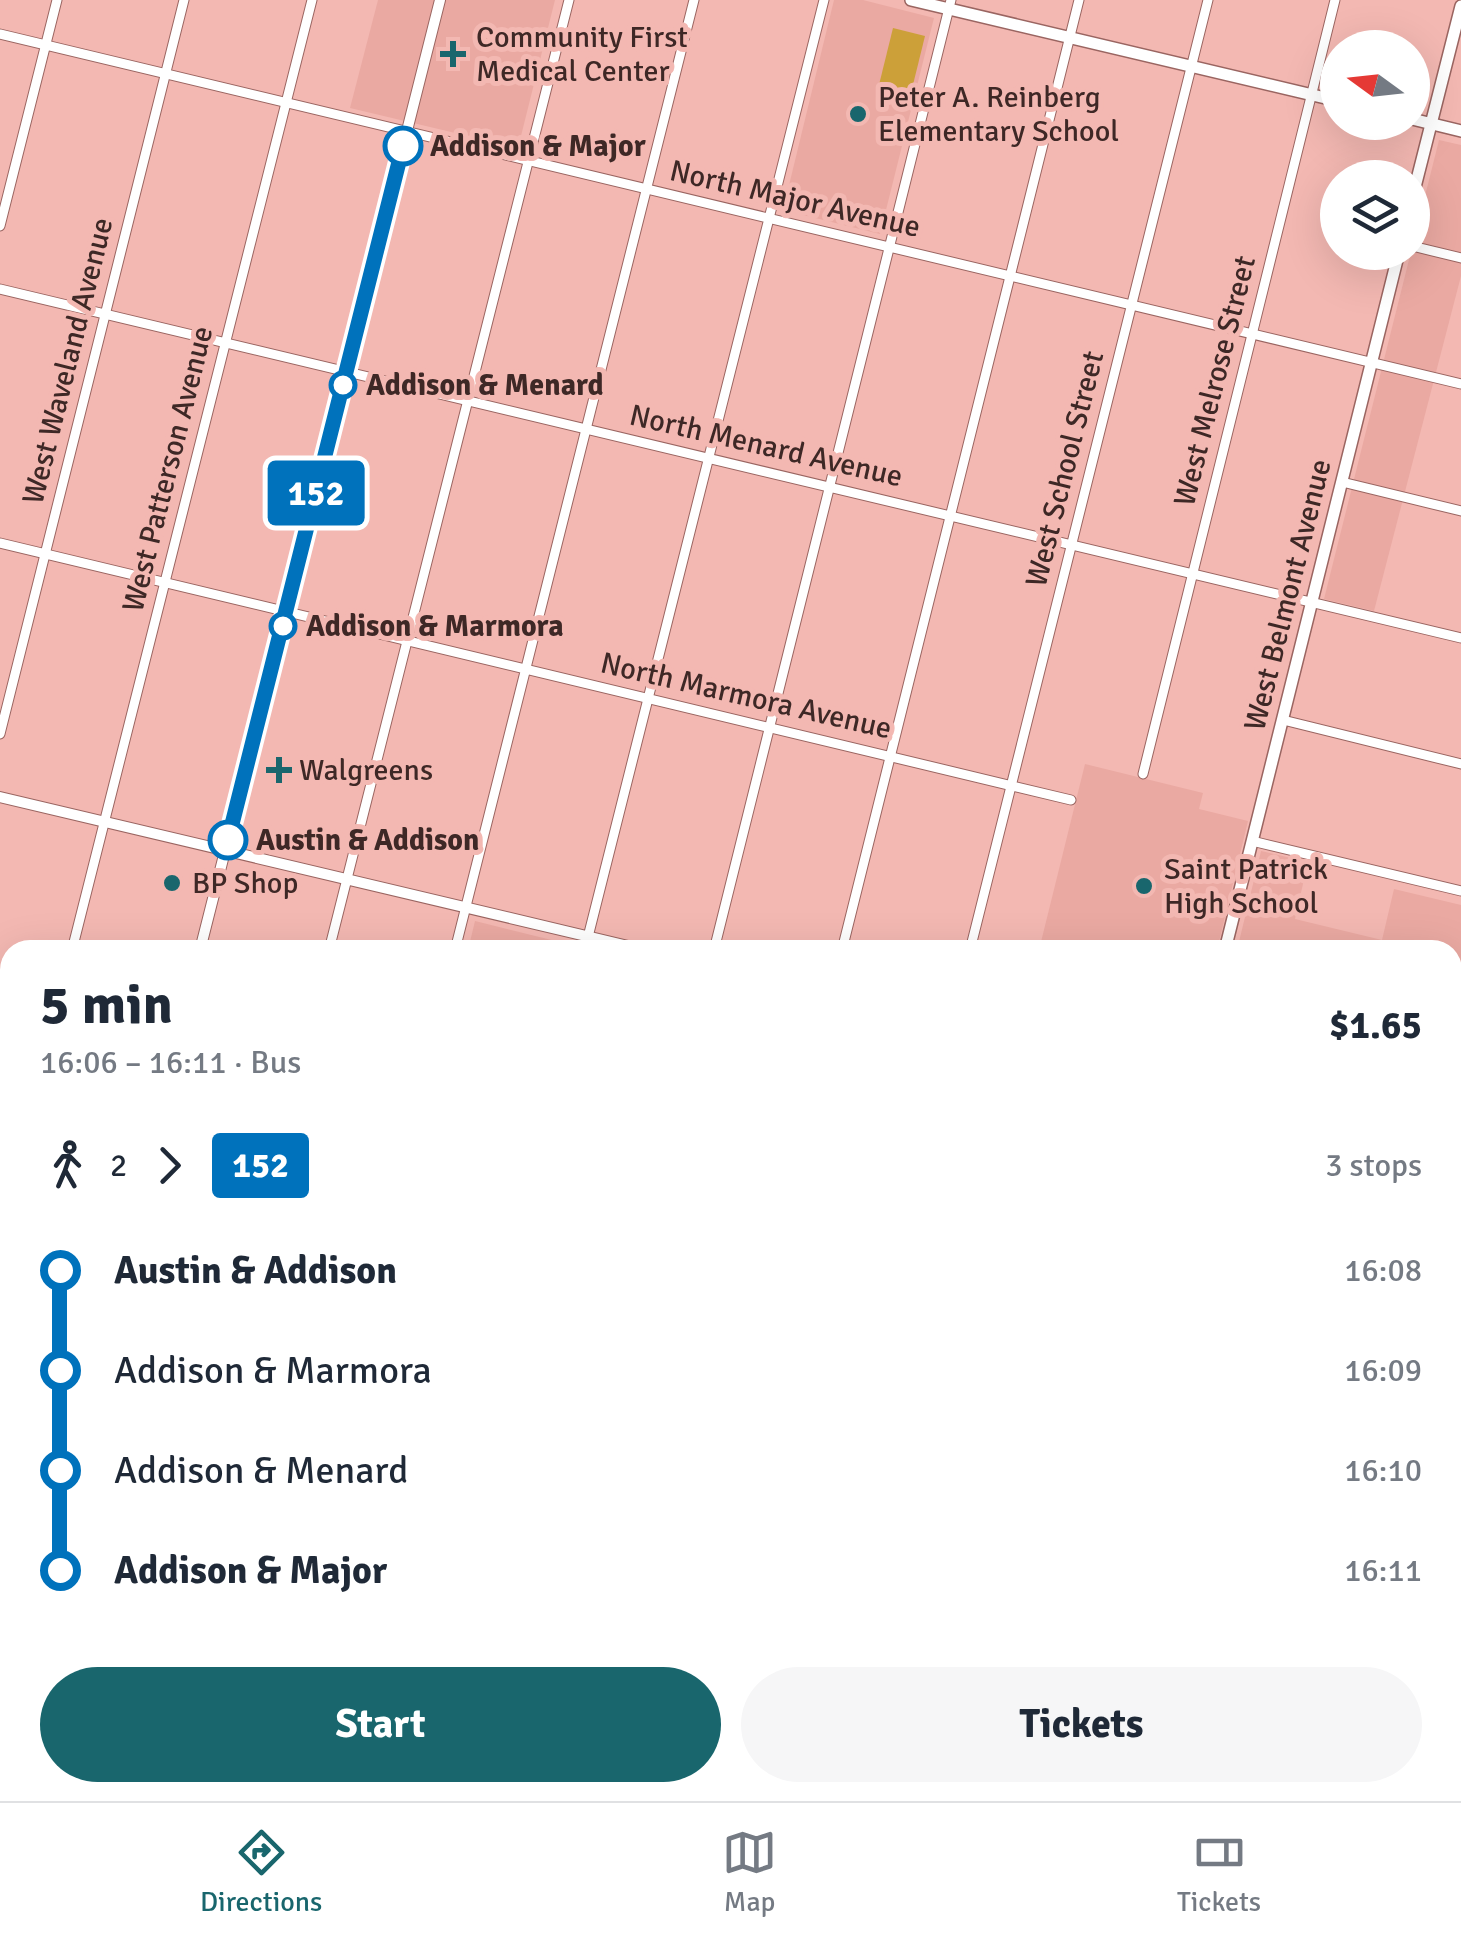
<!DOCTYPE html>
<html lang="en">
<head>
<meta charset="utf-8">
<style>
	body { margin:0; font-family:Signika,sans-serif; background:#f6f6f7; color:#1f2937; height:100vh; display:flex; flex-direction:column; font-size:38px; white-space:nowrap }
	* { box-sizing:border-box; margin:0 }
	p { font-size:32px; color:#747a83 }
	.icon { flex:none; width:55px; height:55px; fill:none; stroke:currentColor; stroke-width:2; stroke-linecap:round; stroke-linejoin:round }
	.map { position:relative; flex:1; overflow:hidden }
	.panel { position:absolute; left:0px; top:940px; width:1462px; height:862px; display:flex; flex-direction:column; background:#fff; border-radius:30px 30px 0 0; box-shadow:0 10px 40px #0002 }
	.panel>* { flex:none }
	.badge { padding:0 20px; border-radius:8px; font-size:35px; line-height:65px }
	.needle { width:65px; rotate:285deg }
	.fabs { position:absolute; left:1320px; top:30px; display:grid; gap:20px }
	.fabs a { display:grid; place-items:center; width:110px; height:110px; border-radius:50%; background:#fff; box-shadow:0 10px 40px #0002; font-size:50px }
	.map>.badge { position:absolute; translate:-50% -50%; box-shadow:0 0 0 5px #fff }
	.legs { display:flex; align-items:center; gap:15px; height:110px; padding:0 40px; font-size:32px }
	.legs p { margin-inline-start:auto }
	.headline { display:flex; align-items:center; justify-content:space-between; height:170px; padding:0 40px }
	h1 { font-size:55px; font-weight:700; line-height:75px }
	.cta { display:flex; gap:20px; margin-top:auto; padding:20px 40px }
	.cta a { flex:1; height:115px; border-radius:60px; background:#19666d; color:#fff; font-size:40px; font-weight:700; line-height:115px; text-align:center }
	.cta a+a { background:#f6f6f7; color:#1f2937 }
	ul { padding:0 40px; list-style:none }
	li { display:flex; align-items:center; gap:35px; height:100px; font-size:38px }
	li i { display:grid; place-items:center; width:15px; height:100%; margin:0 12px; background:currentColor }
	li i::after { content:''; width:25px; height:25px; margin:-12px; border:8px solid; border-radius:50%; background:#fff }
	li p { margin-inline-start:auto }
	li:first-child i { background:linear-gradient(#0000 50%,currentColor 0) }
	li:last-child i { background:linear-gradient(currentColor 50%,#0000 0) }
	.tab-bar { display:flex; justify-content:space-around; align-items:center; height:140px; border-top:2px solid #e0e1e3; background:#fff; font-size:28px; color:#747a83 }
	.tab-bar a { display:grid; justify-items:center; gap:5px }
	.tab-bar .current { color:#19666d }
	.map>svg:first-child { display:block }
	.built { fill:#eaa9a2 }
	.green { fill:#cca039 }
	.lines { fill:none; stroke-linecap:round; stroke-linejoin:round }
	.minor-casing { stroke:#9a6561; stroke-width:11 }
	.tertiary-casing { stroke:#9a6561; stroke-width:12 }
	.secondary-casing { stroke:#9a6561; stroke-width:14 }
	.minor { stroke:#fff; stroke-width:9 }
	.tertiary { stroke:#fff; stroke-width:10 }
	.secondary { stroke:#fff; stroke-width:11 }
	.line-1-casing { stroke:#fff; stroke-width:22 }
	.line-1 { stroke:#0072bc; stroke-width:15 }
	.poi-dot { fill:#19666d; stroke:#f3b8b2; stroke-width:4 }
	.stop-1-dot { fill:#fff; stroke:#0072bc; stroke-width:5 }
	.labels { text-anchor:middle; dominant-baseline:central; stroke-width:10; stroke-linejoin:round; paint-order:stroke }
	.poi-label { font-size:30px; fill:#3e2826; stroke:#f3b8b2; text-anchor:start }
	.stop-label { font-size:30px; font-weight:bold; fill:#3e2826; stroke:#f3b8b2; text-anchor:start }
	.street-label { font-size:30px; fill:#3e2826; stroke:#f3b8b2 }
</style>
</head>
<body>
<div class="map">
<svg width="1461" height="1801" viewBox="0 0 1461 1801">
	<rect width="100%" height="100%" fill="#f3b8b2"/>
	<g class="built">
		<polygon points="378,0 555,0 518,148 350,108"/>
		<polygon points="834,0 863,0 934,18 880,234 783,210"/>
		<polygon points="1439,140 1461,145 1461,276 1374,611 1324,599"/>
		<polygon points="1085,764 1203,793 1199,809 1248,821 1217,950 1039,950"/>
		<polygon points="1261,851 1308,862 1295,919 1382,940 1394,889 1461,905 1461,982 1455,1006 1452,950 1237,950"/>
		<polygon points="475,921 592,950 468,950"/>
	</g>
	<g class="green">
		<polygon points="893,28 925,36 908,105 876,97"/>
		<polygon points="1453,1661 1461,1664 1461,1801 1281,1801 1283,1793 1452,1792"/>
	</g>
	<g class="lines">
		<g class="minor-casing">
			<g id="minor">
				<polyline points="0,34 1461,384"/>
				<polyline points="0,226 57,0"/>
				<polyline points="1412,246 1461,258"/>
				<polyline points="0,289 1461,638"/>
				<polyline points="1342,482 1461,511"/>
				<polyline points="0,543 1071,800"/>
				<polyline points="1283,720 1461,764"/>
				<polyline points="0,734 184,0"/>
				<polyline points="1143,774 1335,0"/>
				<polyline points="1252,841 1461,891"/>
				<polyline points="588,937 824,0"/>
				<polyline points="72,950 312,0"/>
				<polyline points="329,950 569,0"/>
				<polyline points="455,950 694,0"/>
				<polyline points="714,950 951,0"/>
				<polyline points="842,950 1079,0"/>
				<polyline points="970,950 1208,0"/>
				<polyline points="1452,1015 1461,1017"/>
				<polyline points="0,1051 10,1054"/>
				<polyline points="1452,1070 1461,1036"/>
				<polyline points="0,1234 10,1194"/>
				<polyline points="0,1305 10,1307"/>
				<polyline points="1452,1395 1461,1397"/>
				<polyline points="0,1558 10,1560"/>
				<polyline points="1452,1579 1461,1545"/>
				<polyline points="1452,1649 1461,1651"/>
				<polyline points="998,1792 1034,1801"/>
				<polyline points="113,1801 115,1792"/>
				<polyline points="241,1801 243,1792"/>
				<polyline points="370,1801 372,1792"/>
				<polyline points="500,1801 502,1792"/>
				<polyline points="629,1801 631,1792"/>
				<polyline points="757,1801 759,1792"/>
				<polyline points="886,1801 888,1792"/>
				<polyline points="1142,1801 1144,1792"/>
				<polyline points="1271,1801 1273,1792"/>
			</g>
		</g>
		<g class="tertiary-casing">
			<g id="tertiary">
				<polyline points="0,797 645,950"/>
				<polyline points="200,950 440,0"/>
				<polyline points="1452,1142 1461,1144"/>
				<polyline points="0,1740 10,1700"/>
			</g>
		</g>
		<g class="secondary-casing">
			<g id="secondary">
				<polyline points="911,0 1338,101"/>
				<polyline points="1412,119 1461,131"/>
				<polyline points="1412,199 1461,6"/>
				<polyline points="1225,950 1399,252"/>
				<polyline points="1014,1801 1016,1792"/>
			</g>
		</g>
		<use href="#minor" class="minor"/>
		<use href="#tertiary" class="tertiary"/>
		<use href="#secondary" class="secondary"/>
	</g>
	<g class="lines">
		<g class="line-1-casing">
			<polyline id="line-1" points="228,840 403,146"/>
		</g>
		<use href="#line-1" class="line-1"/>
	</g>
	<g class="poi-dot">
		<path d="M448 39h10v10h10v10h-10v10h-10v-10h-10v-10h10z"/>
		<circle cx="858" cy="114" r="10"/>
		<path d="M274 755h10v10h10v10h-10v10h-10v-10h-10v-10h10z"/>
		<circle cx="172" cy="883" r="10"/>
		<circle cx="1144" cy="886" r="10"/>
	</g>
	<g class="stop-1-dot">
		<circle cx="403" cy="146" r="18"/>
		<circle cx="343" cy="385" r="12"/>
		<circle cx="283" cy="626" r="12"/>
		<circle cx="228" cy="840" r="18"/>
	</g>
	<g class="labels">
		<g class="poi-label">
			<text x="476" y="37">Community First<tspan x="476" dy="34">Medical Center</tspan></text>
			<text x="878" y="97">Peter A. Reinberg<tspan x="878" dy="34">Elementary School</tspan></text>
			<text x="299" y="770">Walgreens</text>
			<text x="1164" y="869">Saint Patrick<tspan x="1164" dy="34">High School</tspan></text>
			<text x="192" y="883">BP Shop</text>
		</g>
		<g class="stop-label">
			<text x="430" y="146">Addison &amp; Major</text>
			<text x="366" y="385">Addison &amp; Menard</text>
			<text x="306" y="626">Addison &amp; Marmora</text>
			<text x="256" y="840">Austin &amp; Addison</text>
		</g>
		<g class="street-label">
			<text transform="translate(795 199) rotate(13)">North Major Avenue</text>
			<text transform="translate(68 361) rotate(-76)">West Waveland Avenue</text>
			<text transform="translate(1215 381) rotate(-76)">West Melrose Street</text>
			<text transform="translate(766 446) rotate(13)">North Menard Avenue</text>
			<text transform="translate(168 469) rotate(-76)">West Patterson Avenue</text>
			<text transform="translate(1065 469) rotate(-76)">West School Street</text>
			<text transform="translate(1288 595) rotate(-76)">West Belmont Avenue</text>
			<text transform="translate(746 696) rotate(13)">North Marmora Avenue</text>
		</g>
	</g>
</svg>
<div class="fabs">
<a><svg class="needle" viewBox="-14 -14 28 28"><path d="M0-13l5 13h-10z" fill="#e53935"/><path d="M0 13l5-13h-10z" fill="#747a83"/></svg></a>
<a><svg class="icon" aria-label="layers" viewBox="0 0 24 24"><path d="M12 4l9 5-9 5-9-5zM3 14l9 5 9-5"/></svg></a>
</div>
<b class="badge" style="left:316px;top:493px;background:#0072bc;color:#fff">152</b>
<section class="panel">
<div class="headline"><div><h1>5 min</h1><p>16:06 – 16:11 · Bus</p></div><b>$1.65</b></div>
<div class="legs"><svg class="icon" aria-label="walk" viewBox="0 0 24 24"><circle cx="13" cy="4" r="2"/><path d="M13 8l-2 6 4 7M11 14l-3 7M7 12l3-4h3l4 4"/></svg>2<svg class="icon" aria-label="forward" viewBox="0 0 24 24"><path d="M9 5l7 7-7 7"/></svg><b class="badge" style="background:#0072bc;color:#fff">152</b><p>3 stops</p></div>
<ul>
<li><i style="color:#0072bc"></i><b>Austin &amp; Addison</b><p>16:08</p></li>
<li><i style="color:#0072bc"></i><span>Addison &amp; Marmora</span><p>16:09</p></li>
<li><i style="color:#0072bc"></i><span>Addison &amp; Menard</span><p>16:10</p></li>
<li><i style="color:#0072bc"></i><b>Addison &amp; Major</b><p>16:11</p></li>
</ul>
<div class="cta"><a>Start</a><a>Tickets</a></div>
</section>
</div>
<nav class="tab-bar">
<a class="current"><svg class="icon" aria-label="directions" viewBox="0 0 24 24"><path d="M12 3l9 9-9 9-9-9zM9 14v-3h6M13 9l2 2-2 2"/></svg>Directions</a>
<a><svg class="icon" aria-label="map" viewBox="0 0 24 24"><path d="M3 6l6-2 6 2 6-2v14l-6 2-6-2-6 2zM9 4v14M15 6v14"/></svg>Map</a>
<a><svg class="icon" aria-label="tickets" viewBox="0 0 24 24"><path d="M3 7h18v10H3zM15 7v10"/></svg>Tickets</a>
</nav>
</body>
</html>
